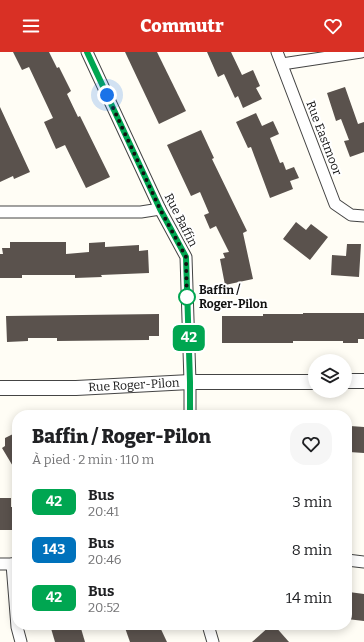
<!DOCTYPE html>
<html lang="fr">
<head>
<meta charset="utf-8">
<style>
	body { margin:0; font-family:Bitter,serif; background:#f6f6f6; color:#202124; height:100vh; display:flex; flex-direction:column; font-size:15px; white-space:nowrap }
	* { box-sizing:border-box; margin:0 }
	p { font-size:13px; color:#757577 }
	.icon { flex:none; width:22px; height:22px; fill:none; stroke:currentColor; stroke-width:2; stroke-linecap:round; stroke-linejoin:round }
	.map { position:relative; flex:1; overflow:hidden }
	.drawer { position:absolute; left:12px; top:358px; width:340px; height:220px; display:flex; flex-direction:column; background:#fff; border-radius:16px; box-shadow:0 2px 10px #0003 }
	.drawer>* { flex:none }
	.badge { padding:0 8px; border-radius:6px; font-size:14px; line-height:26px }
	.controls { position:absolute; left:308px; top:302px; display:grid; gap:8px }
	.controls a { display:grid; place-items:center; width:44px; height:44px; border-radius:50%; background:#fff; box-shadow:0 2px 10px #0003; font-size:20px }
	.you { position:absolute; width:20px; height:20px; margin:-10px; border:3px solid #fff; border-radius:50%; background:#1a73e8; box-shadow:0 0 0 6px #1a73e833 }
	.map>.badge { position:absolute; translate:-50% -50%; box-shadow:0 0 0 2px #fff }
	.round { display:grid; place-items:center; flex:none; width:42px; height:42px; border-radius:16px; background:#f6f6f6 }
	.headline { display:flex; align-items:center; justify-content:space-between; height:68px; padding:0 20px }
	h1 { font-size:19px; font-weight:800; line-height:30px }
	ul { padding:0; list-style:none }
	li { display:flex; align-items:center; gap:12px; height:48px; padding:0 20px }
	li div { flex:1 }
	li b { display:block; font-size:15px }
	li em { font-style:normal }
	li .badge { min-width:44px; font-weight:700; text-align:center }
	header { display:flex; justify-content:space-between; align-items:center; height:52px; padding:0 20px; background:#d93025; color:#fff; font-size:18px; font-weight:800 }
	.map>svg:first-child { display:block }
	.building { fill:#5a524d }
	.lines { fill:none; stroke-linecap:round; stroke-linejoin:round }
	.minor-casing { stroke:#444; stroke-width:13 }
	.tertiary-casing { stroke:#444; stroke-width:16 }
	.minor { stroke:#fff; stroke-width:11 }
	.tertiary { stroke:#fff; stroke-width:14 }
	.line-casing { stroke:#fff; stroke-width:9 }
	.line { stroke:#00a651; stroke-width:6 }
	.walk { stroke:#111; stroke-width:4; stroke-dasharray:0 7.2 }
	.stop-dot { fill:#fff; stroke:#00a651; stroke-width:2 }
	.labels { text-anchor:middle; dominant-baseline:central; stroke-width:4; stroke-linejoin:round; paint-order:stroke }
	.street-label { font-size:12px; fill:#111; stroke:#fff }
	.stop-label { font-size:12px; font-weight:bold; fill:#111; stroke:#fff; text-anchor:start }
</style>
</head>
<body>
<header><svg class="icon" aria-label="menu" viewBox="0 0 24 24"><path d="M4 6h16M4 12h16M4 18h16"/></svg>Commutr<svg class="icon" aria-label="heart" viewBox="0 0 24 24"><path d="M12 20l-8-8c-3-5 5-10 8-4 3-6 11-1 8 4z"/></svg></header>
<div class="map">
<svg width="364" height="590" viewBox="0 0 364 590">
	<rect width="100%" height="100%" fill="#fffdf5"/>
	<g class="building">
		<polygon points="13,0 49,0 57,16 59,15 71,39 67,42 78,65 80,64 110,125 86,136 65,93 56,97 44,70 53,66 29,15 22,18"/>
		<polygon points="125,0 157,0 186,59 159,72"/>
		<polygon points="207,0 231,0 242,23 253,18 260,34 256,36 262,47 243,56 238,44 235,46 224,22 218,25"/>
		<polygon points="345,35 358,72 364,70 364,100 350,105 344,89 349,88 341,67 336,69 327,41"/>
		<polygon points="0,55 30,120 14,127 13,124 0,130"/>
		<polygon points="256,61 262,74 273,69 279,82 270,86 280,111 283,110 286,118 294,115 299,126 290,129 293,137 270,146 251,95 248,96 236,70"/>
		<polygon points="201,78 214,106 212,107 247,179 243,181 253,227 225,233 220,207 225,206 223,201 229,200 216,174 210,177 204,163 209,161 200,140 191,144 167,93"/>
		<polygon points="296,170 306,178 311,172 328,185 310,208 283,187"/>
		<polygon points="10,190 66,190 66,202 89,200 89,191 105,190 105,195 139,193 139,199 148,198 149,221 101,223 102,225 75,226 75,223 22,223 22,226 0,226 0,202 3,202 2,196 10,196"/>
		<polygon points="347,192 361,192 359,225 331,223 332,203 346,204"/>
		<polygon points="303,261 364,261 364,287 358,287 358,291 343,291 343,289 293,289 293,291 222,291 222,264 263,264 263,262 303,262"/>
		<polygon points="159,262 159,284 149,284 149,288 57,289 57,286 28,286 28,289 7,290 6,264"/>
		<polygon points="350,374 364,375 364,401 349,400"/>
		<polygon points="17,380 17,421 2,396 5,394 5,386"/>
		<polygon points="0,446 11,446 11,455 16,455 16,478 0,478"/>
		<polygon points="349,540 364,542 364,569 347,567"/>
		<polygon points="50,573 80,573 85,590 55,590"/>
		<polygon points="124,573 159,573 167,590 130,590"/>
		<polygon points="271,573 274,573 289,590 252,590"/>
	</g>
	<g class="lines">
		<g class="minor-casing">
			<g id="minor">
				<polyline points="87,0 160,157 186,205 190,330 190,363"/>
				<polyline points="277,0 335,152 351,163 364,164"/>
				<polyline points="282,12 361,0"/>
				<polyline points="0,160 141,160 160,157"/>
				<polyline points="347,508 364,510"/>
				<polyline points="0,512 17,512"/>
				<polyline points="12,512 17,575 21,590"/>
				<polyline points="208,573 213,590"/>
			</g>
		</g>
		<g class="tertiary-casing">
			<g id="tertiary">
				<polyline points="345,329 364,329"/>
				<path id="s1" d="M0 336H76L190 330H315"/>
			</g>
		</g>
		<use href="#minor" class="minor"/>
		<use href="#tertiary" class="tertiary"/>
	</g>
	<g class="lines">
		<g class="line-casing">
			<polyline id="line" points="87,0 160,157 186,205 190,330 190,363"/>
		</g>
		<use href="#line" class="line"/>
		<polyline class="walk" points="107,43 160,157 186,205 187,252 187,245"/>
	</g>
	<circle class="stop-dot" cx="187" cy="245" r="8"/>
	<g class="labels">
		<g class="street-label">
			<text transform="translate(324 86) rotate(69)">Rue Eastmoor</text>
			<text transform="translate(181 168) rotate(63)">Rue Baffin</text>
			<text stroke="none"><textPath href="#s1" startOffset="134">Rue Roger-Pilon</textPath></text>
		</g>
		<g class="stop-label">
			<text x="199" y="238">Baffin /<tspan x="199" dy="14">Roger-Pilon</tspan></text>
		</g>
	</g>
</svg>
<div class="controls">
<a><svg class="icon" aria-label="layers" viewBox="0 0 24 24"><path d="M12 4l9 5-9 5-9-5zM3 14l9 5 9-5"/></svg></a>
</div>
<div class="you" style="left:107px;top:43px"></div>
<b class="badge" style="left:189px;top:286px;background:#00a651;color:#fff">42</b>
<section class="drawer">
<div class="headline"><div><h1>Baffin / Roger-Pilon</h1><p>À pied · 2 min · 110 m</p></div><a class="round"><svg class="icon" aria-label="heart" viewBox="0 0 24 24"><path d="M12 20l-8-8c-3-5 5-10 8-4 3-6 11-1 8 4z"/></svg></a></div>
<ul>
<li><span class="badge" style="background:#00a651;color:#fff">42</span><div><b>Bus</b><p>20:41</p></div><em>3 min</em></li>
<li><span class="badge" style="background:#0072bc;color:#fff">143</span><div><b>Bus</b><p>20:46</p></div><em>8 min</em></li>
<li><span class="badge" style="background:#00a651;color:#fff">42</span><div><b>Bus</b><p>20:52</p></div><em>14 min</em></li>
</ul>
</section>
</div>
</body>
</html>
